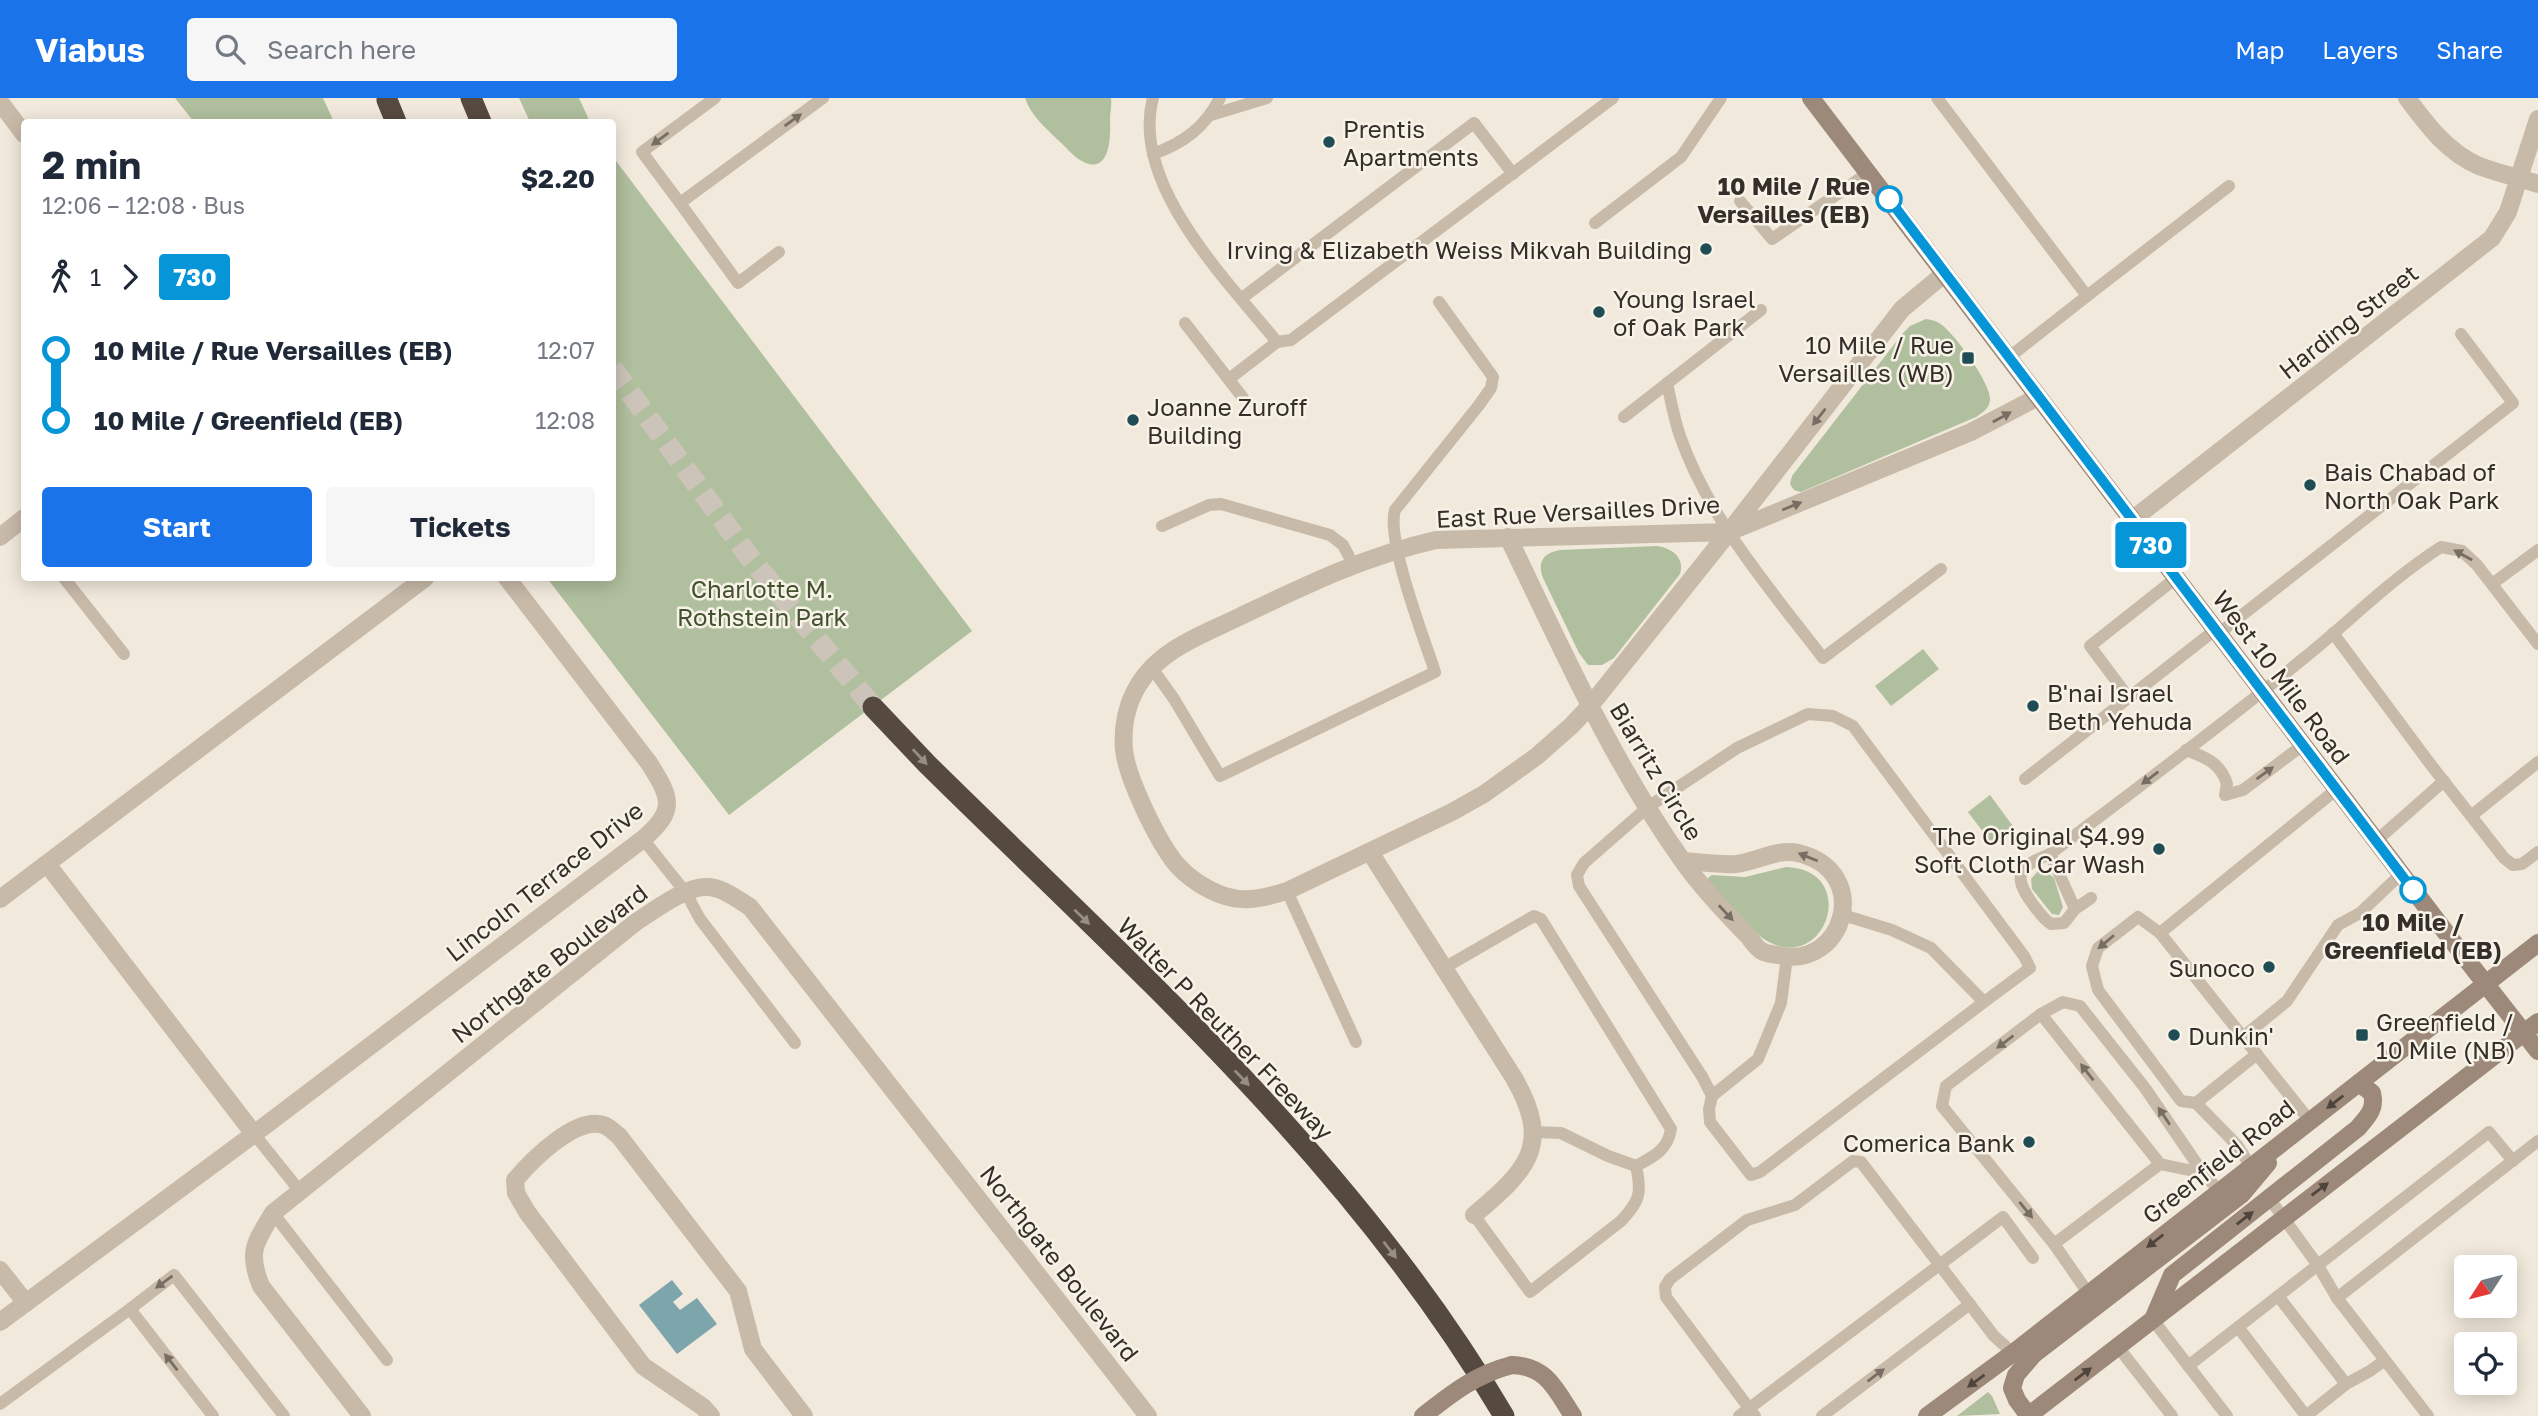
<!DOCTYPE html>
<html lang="en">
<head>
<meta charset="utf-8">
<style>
	body { margin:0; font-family:"Golos Text",sans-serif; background:#f6f6f7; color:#1f2937; height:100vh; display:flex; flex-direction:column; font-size:26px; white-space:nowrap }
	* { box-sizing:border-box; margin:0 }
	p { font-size:23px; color:#747a83 }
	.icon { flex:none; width:38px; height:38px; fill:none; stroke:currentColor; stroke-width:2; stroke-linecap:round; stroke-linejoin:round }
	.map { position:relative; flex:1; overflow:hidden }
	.side { position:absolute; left:21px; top:21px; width:595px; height:462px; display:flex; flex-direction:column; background:#fff; border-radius:7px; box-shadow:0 4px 18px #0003 }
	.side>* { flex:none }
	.badge { padding:0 14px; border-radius:5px; font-size:24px; line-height:46px }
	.needle { width:46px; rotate:234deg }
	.fabs { position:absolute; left:2454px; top:1157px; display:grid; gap:14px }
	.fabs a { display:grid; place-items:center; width:63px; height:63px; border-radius:7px; background:#fff; box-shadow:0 4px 18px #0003; font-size:35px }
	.map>.badge { position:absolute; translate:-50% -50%; box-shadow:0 0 0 4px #fff }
	.legs { display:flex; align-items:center; gap:10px; height:77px; padding:0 21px; font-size:23px }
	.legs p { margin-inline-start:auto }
	.summary { display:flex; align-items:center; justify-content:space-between; height:119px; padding:0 21px }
	h1 { font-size:38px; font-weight:700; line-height:52px }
	.cta { display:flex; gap:14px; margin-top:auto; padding:14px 21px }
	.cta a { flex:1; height:80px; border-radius:7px; background:#1a73e8; color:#fff; font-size:28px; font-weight:700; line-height:80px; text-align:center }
	.cta a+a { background:#f6f6f7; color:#1f2937 }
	ul { padding:0 21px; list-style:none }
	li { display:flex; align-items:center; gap:24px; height:70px; font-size:26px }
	li i { display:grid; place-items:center; width:10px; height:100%; margin:0 9px; background:currentColor }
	li i::after { content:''; width:18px; height:18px; margin:-9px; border:5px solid; border-radius:50%; background:#fff }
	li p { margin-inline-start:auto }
	li:first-child i { background:linear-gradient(#0000 50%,currentColor 0) }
	li:last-child i { background:linear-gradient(currentColor 50%,#0000 0) }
	header { display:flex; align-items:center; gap:42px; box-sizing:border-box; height:98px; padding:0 35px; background:#1a73e8; color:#fff }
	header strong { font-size:33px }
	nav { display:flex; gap:38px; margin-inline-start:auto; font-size:24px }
	.search { width:490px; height:63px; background:#f6f6f7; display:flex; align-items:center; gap:18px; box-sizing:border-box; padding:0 24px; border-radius:7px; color:#747a83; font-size:26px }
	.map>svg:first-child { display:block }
	.green { fill:#b0bf9d }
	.water { fill:#7da6ac }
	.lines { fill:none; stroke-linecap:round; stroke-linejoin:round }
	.motorway-tunnel { stroke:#ccc4b8; stroke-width:21; stroke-dasharray:21 10; stroke-linecap:butt }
	.service { stroke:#c8baa9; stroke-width:12 }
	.minor { stroke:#c8baa9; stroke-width:18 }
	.secondary { stroke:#9c897a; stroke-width:18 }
	.motorway { stroke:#564940; stroke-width:21 }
	.secondary-bridge { stroke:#9c897a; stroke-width:18 }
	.oneway { fill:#786d62 }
	.oneway2 { fill:#978d83 }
	.oneway3 { fill:#50453c }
	.line-1-casing { stroke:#fff; stroke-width:16 }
	.line-1 { stroke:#0696d7; stroke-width:10 }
	.poi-dot { fill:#204d55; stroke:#f8f3e8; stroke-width:2.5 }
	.stop-1-dot { fill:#fff; stroke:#0696d7; stroke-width:3.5 }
	.labels { text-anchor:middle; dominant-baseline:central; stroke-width:5; stroke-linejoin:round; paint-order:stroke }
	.poi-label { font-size:24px; fill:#362e28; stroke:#f8f3e8; text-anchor:start }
	.stop-label { font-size:24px; font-weight:bold; fill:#362e28; stroke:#f8f3e8; text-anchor:end }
	.street-label { font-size:24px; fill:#362e28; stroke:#f8f3e8 }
	.park-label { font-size:24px; fill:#42522e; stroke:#f8f3e8 }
</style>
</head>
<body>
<header>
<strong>Viabus</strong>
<div class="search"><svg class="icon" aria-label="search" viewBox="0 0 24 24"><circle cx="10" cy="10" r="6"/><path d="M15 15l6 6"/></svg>Search here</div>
<nav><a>Map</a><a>Layers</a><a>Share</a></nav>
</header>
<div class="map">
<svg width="2538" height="1318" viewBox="0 0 2538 1318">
	<rect width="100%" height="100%" fill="#f1e9dc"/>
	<g class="green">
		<polygon points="175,0 323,0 334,24 194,24"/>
		<polygon points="519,0 579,0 590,24 530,24"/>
		<path d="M1025 0H1111C1112 8 1110 14 1110 22 1111 39 1110 80 1080 62 1072 57 1066 49 1059 43 1046 30 1031 18 1025 0Z"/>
		<polygon points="613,59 972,533 729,717 547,480 612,480"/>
		<path d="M1926 221C1932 222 1937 223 1942 227 1955 237 1991 285 1990 302 1989 311 1983 314 1976 319L1801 394 1794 392 1790 386 1792 378 1903 235 1910 228Z"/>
		<path d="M1657 448C1672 450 1685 460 1680 476L1614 560 1602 567H1588L1579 555 1543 480C1537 464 1543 455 1560 452Z"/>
		<polygon points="1923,551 1939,571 1891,608 1875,588"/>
		<polygon points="1990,697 2015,731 1993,747 1968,714"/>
		<path d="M1786 769C1860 772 1827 874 1769 844 1751 835 1724 799 1709 784L1708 780 1712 777 1745 779Z"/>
		<polygon points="2038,773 2046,773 2054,780 2063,809 2059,817 2052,816 2032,791 2031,781"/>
		<polygon points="1988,1294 1992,1298 2000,1316 1957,1318"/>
	</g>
	<polygon class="water" points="672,1182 683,1196 673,1204 680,1212 697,1200 717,1226 677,1256 639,1207"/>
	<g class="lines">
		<polyline class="motorway-tunnel" points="612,270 751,461 873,609"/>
		<g class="service">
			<polyline points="715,0 642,54 680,105 823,0"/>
			<path d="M1153 0C1130 86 1227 182 1277 244L1291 242 1613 0"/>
			<polyline points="1937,0 2087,198 2008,260"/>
			<polyline points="1211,17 1267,0"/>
			<path d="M1153 56C1184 45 1205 29 1220 0"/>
			<polyline points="1740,103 1772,141 1868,75"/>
			<polyline points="680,105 738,185 779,154"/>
			<polyline points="1595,125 1681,59 1721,0"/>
			<polyline points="2087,198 2229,88"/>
			<polyline points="1242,200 1474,25 1513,76"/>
			<polyline points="1185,225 1243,300"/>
			<polyline points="1229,281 1277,244"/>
			<path d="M1667 285C1671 303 1674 321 1680 338 1709 421 1770 491 1823 560L1941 471"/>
			<polyline points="1624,319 1761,212"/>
			<polyline points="1162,428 1209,407 1221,406 1330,437 1343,447 1353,466"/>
			<polyline points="64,480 124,556"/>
			<polyline points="2492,486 2538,452"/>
			<polyline points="2333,535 2431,667 2504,760 2513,767 2522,766 2538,754"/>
			<polyline points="2218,536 2513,305 2461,236"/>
			<path d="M1152 570 1174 601 1220 678 1435 574C1424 540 1386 442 1395 412L1479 307 1491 290 1493 279 1439 204"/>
			<polyline points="2129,600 2090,548 2176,480"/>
			<path d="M2186 652C2205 659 2221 665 2227 686L2225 697 2243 692 2303 647"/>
			<polyline points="2025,681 2215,532"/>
			<polyline points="2471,718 2538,664"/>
			<polyline points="643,741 686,795 700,821 795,945"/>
			<polyline points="2376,743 2444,683"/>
			<polyline points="2050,756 2075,811"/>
			<polyline points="1287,793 1356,944"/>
			<path d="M2091 800 2075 811 2064 825 2051 826C2043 821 2038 813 2032 805 2011 776 2020 768 2050 756 2135 692 2221 628 2304 560 2350 523 2391 481 2441 449L2462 453 2477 467 2538 546"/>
			<polyline points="1843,817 1892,832 1931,850 1984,904 2030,870 2024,858 1853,628 1833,618 1808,616 1737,650 1648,709 1584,765 1577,777 1579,788 1703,980 1712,998 1709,1011 1710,1024 1751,1077 1760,1074 1984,904"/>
			<polyline points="2160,835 2337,691"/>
			<path d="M1444 870 1534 818 1541 821 1671 1031C1668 1052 1653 1059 1636 1068L1608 1058 1561 1035 1532 1034"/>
			<polyline points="2041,916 2160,1066"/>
			<polyline points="2243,939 2287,903 2338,827 2360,815 2401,776"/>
			<polyline points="1712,998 1758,961 1781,905 1787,859"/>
			<polyline points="2196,1005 2257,956"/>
			<polyline points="254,1036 299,1092"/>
			<polyline points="2251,1069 2237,1047 2196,1005 2181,1003 2098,892 2092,868 2098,850 2138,819 2160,835 2310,1023"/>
			<polyline points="2269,1100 2317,1166 2337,1200 2428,1318"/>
			<polyline points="273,1115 387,1262"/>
			<path d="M1474 1117 1530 1194 1621 1123C1640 1103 1642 1095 1636 1068"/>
			<polyline points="2054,1146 1942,1008 1946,988 2041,916 2063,904 2080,908 2145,990 2203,1075"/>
			<polyline points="2278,1198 2346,1286"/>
			<polyline points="2337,1200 2538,1043"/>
			<polyline points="2093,1202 2054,1146 2160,1066 2203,1075 2223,1097"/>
			<polyline points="130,1211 174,1177 284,1318"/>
			<polyline points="2153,1222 2227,1318"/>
			<polyline points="2238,1229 2306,1318 2346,1286 2370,1273 2385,1262"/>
			<polyline points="2118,1249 2172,1318"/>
			<polyline points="2188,1268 2489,1034 2513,1063"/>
			<polyline points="0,1306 130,1211 213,1318"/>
			<polyline points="1739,1318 2003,1119 2033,1160"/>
			<polyline points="1755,1318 1666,1199 1665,1189 1670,1181 1747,1122 1795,1107 1853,1063 1861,1064 1994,1238 2013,1255"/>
			<polyline points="1822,1318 1970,1206"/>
		</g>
		<g class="minor">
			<path d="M2407 0C2427 27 2447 54 2479 68 2498 75 2519 80 2538 86"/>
			<polyline points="0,4 24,36"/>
			<path d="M1944 176 1902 211 1729 434 1590 608 1571 628 1537 658 1484 696 1452 714 1287 793C1267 799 1246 805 1225 798 1206 792 1185 778 1173 762 1156 739 1127 680 1124 652 1122 629 1127 605 1139 586 1160 551 1204 536 1239 519 1304 488 1365 458 1436 442L1729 434 1971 334 2038 299"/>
			<polyline points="2132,422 2492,140 2508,114 2538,21"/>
			<polyline points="0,439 24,420"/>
			<path d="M1508 439C1561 549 1611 662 1682 762 1701 789 1725 814 1748 838 1752 843 1757 851 1762 853 1766 856 1773 856 1778 857 1844 873 1874 773 1798 755 1779 750 1755 764 1736 766 1719 767 1700 764 1683 763"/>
			<path d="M1370 754 1514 980C1553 1048 1527 1072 1474 1117"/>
			<polyline points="47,766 254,1036"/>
			<polyline points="0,801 425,480"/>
			<polyline points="0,1172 26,1205"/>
			<path d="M0 1224 254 1036 643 741C677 712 671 700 649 665L507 480"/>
			<path d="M362 1318 261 1188C247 1154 255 1145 273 1115L636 824C653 813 685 789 705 789 721 788 737 801 750 809L1148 1318"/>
			<path d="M711 1318 703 1309 643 1268 527 1114 516 1095 515 1082C532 1062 578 1015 606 1028 610 1030 615 1035 619 1038L738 1193 753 1251 804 1318"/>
		</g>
		<g class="secondary">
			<polyline points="1811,0 2463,857 2538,953"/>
			<path d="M2154 1219 2172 1177 2358 1030C2368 1018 2376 1011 2372 995L2359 985"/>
			<path d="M1512 1267C1547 1268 1556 1292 1573 1318"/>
			<polyline points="2028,1317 2017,1302 2012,1290 2016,1277 2034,1256 2242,1096 2268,1065"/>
			<polyline points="1927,1318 2013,1255 2538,845"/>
			<polyline points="2028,1318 2538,924"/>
		</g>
		<g class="motorway">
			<polyline points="471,0 481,24"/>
			<polyline points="387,2 396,24"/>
			<path d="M873 609 927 666C1133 869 1356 1066 1504 1318"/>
		</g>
		<path class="secondary-bridge" d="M1423 1318C1451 1296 1476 1276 1512 1267"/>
	</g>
	<defs><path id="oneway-solid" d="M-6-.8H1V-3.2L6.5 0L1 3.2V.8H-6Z" transform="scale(1.75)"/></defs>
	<g class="oneway">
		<use href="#oneway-solid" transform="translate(793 22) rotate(-36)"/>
		<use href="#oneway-solid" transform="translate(660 41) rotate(144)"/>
		<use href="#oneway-solid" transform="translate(1819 319) rotate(128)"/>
		<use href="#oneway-solid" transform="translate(2002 319) rotate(-29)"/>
		<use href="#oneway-solid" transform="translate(1792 408) rotate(-22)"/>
		<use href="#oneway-solid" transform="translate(2463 457) rotate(-151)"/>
		<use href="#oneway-solid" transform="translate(2265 675) rotate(-36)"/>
		<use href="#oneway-solid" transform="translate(2150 680) rotate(143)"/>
		<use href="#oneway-solid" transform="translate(1808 759) rotate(-158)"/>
		<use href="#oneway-solid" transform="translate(1726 815) rotate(47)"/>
		<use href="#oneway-solid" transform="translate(2106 844) rotate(140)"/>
		<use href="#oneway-solid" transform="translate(2005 944) rotate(143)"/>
		<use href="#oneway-solid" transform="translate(2087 974) rotate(-128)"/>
		<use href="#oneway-solid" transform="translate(2164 1018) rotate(-124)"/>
		<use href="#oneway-solid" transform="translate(2026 1112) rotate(51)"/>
		<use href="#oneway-solid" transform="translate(164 1184) rotate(144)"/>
		<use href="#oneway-solid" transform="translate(171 1264) rotate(-128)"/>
		<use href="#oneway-solid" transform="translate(1876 1277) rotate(-37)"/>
	</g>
	<g class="oneway2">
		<use href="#oneway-solid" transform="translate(920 659) rotate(47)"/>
		<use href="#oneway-solid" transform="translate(1082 819) rotate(44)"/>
		<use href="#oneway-solid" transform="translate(1242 980) rotate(46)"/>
		<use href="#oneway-solid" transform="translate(1390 1152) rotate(52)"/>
	</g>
	<g class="oneway3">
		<use href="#oneway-solid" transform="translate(2335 1004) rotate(142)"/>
		<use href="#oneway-solid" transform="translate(2320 1091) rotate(-37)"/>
		<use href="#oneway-solid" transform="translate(2245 1120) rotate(-38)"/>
		<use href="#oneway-solid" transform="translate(2155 1143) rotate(142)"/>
		<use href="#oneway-solid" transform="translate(2083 1276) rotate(-37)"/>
		<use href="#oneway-solid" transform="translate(1976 1283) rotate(144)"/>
	</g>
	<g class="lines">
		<g class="line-1-casing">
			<polyline id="line-1" points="1889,101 2413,792"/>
		</g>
		<use href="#line-1" class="line-1"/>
	</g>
	<g class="poi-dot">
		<circle cx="1329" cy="44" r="7"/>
		<circle cx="1706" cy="151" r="7"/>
		<circle cx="1599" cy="214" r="7"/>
		<rect x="1961" y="253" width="14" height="14" rx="3.5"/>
		<circle cx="1133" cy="322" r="7"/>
		<circle cx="2310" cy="387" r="7"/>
		<circle cx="2033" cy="608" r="7"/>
		<circle cx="2159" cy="751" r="7"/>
		<circle cx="2269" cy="869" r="7"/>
		<circle cx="2174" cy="937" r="7"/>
		<rect x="2355" y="930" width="14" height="14" rx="3.5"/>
		<circle cx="2029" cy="1044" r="7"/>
	</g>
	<g class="stop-1-dot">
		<circle cx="1889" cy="101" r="12"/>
		<circle cx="2413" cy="792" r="12"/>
	</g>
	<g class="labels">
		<g class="poi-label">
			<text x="1343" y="30">Prentis<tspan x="1343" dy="28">Apartments</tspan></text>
			<text x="1692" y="151" text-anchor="end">Irving &amp; Elizabeth Weiss Mikvah Building</text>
			<text x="1613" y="200">Young Israel<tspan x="1613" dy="28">of Oak Park</tspan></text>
			<text x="1954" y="246" text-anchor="end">10 Mile / Rue<tspan x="1954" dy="28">Versailles (WB)</tspan></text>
			<text x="1147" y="308">Joanne Zuroff<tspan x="1147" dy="28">Building</tspan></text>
			<text x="2324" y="373">Bais Chabad of<tspan x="2324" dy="28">North Oak Park</tspan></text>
			<text x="2047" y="594">B'nai Israel<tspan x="2047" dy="28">Beth Yehuda</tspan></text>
			<text x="2145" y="737" text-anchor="end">The Original $4.99<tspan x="2145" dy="28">Soft Cloth Car Wash</tspan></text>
			<text x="2255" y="869" text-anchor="end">Sunoco</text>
			<text x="2376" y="923">Greenfield /<tspan x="2376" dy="28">10 Mile (NB)</tspan></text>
			<text x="2188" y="937">Dunkin'</text>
			<text x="2015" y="1044" text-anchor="end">Comerica Bank</text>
		</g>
		<g class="stop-label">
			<text x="1870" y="87">10 Mile / Rue<tspan x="1870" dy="28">Versailles (EB)</tspan></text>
			<text x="2413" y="823" text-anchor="middle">10 Mile /<tspan x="2413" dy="28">Greenfield (EB)</tspan></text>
		</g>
		<g class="street-label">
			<text transform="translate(2348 223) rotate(-38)">Harding Street</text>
			<text transform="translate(1578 413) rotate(-3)">East Rue Versailles Drive</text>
			<text transform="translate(2282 579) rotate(53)">West 10 Mile Road</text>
			<text transform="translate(1657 673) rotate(59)">Biarritz Circle</text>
			<text transform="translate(544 783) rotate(-38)">Lincoln Terrace Drive</text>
			<text transform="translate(549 865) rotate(-38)">Northgate Boulevard</text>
			<text transform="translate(1226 930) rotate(46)">Walter P Reuther Freeway</text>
			<text transform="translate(2218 1063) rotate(-38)">Greenfield Road</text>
			<text transform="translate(1060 1165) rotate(52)">Northgate Boulevard</text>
		</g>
		<g class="park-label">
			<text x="762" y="490">Charlotte M.<tspan x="762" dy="28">Rothstein Park</tspan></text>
		</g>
	</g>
</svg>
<div class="fabs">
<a><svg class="needle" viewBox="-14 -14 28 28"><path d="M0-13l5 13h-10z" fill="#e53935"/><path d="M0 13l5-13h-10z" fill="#747a83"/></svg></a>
<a><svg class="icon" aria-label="locate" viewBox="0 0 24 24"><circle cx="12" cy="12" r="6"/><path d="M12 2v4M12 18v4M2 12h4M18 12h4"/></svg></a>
</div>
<b class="badge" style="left:2151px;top:447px;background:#0696d7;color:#fff">730</b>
<section class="side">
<div class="summary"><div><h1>2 min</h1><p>12:06 – 12:08 · Bus</p></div><b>$2.20</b></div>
<div class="legs"><svg class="icon" aria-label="walk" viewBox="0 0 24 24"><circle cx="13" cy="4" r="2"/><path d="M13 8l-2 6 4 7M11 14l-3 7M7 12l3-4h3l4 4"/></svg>1<svg class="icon" aria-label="forward" viewBox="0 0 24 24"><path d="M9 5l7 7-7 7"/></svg><b class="badge" style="background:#0696d7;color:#fff">730</b></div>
<ul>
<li><i style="color:#0696d7"></i><b>10 Mile / Rue Versailles (EB)</b><p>12:07</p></li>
<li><i style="color:#0696d7"></i><b>10 Mile / Greenfield (EB)</b><p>12:08</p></li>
</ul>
<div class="cta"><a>Start</a><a>Tickets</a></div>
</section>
</div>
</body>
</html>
